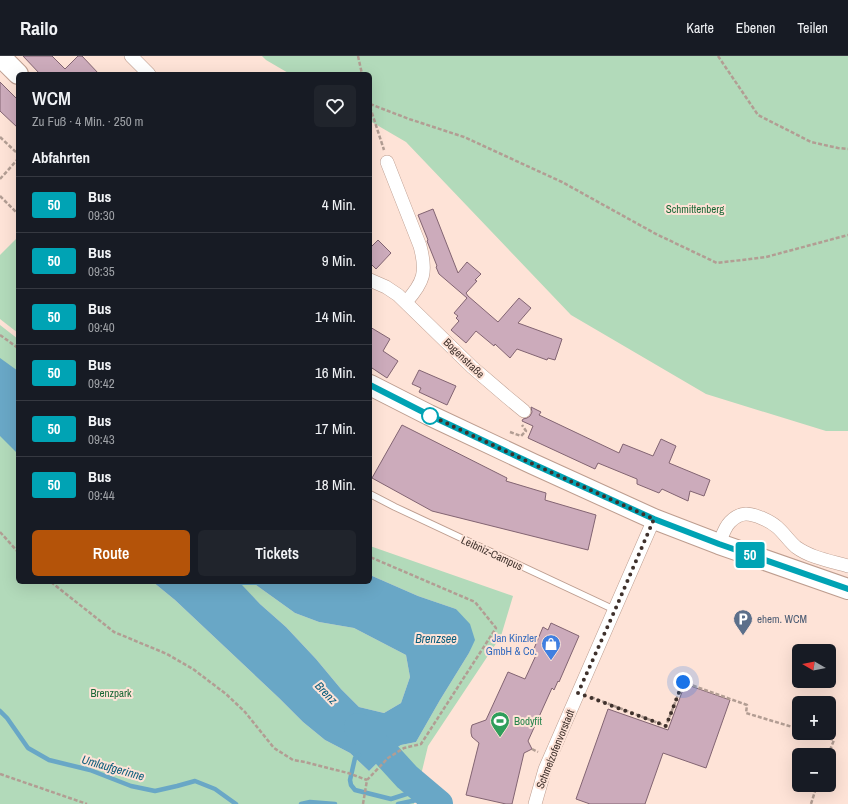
<!DOCTYPE html>
<html lang="de">
<head>
<meta charset="utf-8">
<style>
	body { margin:0; font-family:"Archivo Narrow",sans-serif; background:#20242c; color:#f1f3f6; height:100vh; display:flex; flex-direction:column; font-size:15px; white-space:nowrap }
	* { box-sizing:border-box; margin:0 }
	p { font-size:13px; color:#9ea1a6 }
	.icon { flex:none; width:22px; height:22px; fill:none; stroke:currentColor; stroke-width:2; stroke-linecap:round; stroke-linejoin:round }
	.map { position:relative; flex:1; overflow:hidden }
	.drawer { position:absolute; left:16px; top:16px; width:356px; height:512px; display:flex; flex-direction:column; background:#171b24; border-radius:6px; box-shadow:0 4px 16px #0002 }
	.drawer>* { flex:none }
	.badge { padding:0 8px; border-radius:3px; font-size:14px; line-height:26px }
	.needle { width:26px; rotate:279deg }
	.tools { position:absolute; left:792px; top:588px; display:grid; gap:8px }
	.tools a { display:grid; place-items:center; width:44px; height:44px; border-radius:6px; background:#171b24; box-shadow:0 4px 16px #0002; font-size:20px }
	.you { position:absolute; width:20px; height:20px; margin:-10px; border:3px solid #fff; border-radius:50%; background:#1a73e8; box-shadow:0 0 0 6px #1a73e833 }
	.map>.badge { position:absolute; translate:-50% -50%; box-shadow:0 0 0 2px #fff }
	h2 { padding:0 16px; font-size:15px; line-height:36px }
	.round { display:grid; place-items:center; flex:none; width:42px; height:42px; border-radius:6px; background:#20242c }
	.headline { display:flex; align-items:center; justify-content:space-between; height:68px; padding:0 16px }
	h1 { font-size:19px; font-weight:600; line-height:30px }
	.button { display:flex; gap:8px; margin-top:auto; padding:8px 16px }
	.button a { flex:1; height:46px; border-radius:6px; background:#b45309; color:#fff; font-size:16px; font-weight:600; line-height:46px; text-align:center }
	.button a+a { background:#20242c; color:#f1f3f6 }
	ul { padding:0; list-style:none }
	li { display:flex; align-items:center; gap:12px; height:56px; padding:0 16px; border-top:1px solid #363941 }
	li div { flex:1 }
	li b { display:block; font-size:15px }
	li em { font-style:normal }
	li .badge { min-width:44px; font-weight:700; text-align:center }
	header { display:flex; align-items:center; gap:24px; box-sizing:border-box; height:56px; padding:0 20px; background:#171b24; border-bottom:1px solid #363941 }
	header strong { font-size:19px }
	nav { display:flex; gap:22px; margin-inline-start:auto; font-size:14px }
	.map>svg:first-child { display:block }
	.green { fill:#b2daba }
	.water { fill:#69a7c6; fill-rule:evenodd }
	.lines { fill:none; stroke-linecap:round; stroke-linejoin:round }
	.stream { stroke:#69a7c6; stroke-width:4.5 }
	.river { stroke:#69a7c6; stroke-width:28 }
	.building { fill:#ccabbb; stroke:#826472 }
	.lane-casing { stroke:#bd9d8f; stroke-width:8 }
	.street-casing { stroke:#bd9d8f; stroke-width:14 }
	.primary-casing { stroke:#bd9d8f; stroke-width:22 }
	.path { stroke:#b29d93; stroke-width:2.5; stroke-dasharray:4 2; stroke-linecap:butt }
	.lane { stroke:#fff; stroke-width:6 }
	.street { stroke:#fff; stroke-width:13 }
	.primary { stroke:#fff; stroke-width:20 }
	.line-casing { stroke:#fff; stroke-width:9 }
	.line { stroke:#00a3b4; stroke-width:6 }
	.walk { stroke:#3f312c; stroke-width:4; stroke-dasharray:0 7.2 }
	.stop-dot { fill:#fff; stroke:#00a3b4; stroke-width:2 }
	.labels { text-anchor:middle; dominant-baseline:central; stroke-width:4; stroke-linejoin:round; paint-order:stroke }
	.park-label { font-size:11px; fill:#1b6836; stroke:#fee3d7 }
	.street-label { font-size:11px; fill:#3f312c; stroke:#fee3d7 }
	.service-label { font-size:11px; fill:#4e5e75; stroke:#fee3d7; text-anchor:start }
	.shop-label { font-size:11px; fill:#366cbe; stroke:#fee3d7; text-anchor:end }
	.leisure-label { font-size:11px; fill:#27864d; stroke:#fee3d7; text-anchor:start }
	.water-label { font-size:12px; font-style:italic; fill:#0c5d7c; stroke:#fee3d7 }
</style>
</head>
<body>
<header>
<strong>Railo</strong>
<nav><a>Karte</a><a>Ebenen</a><a>Teilen</a></nav>
</header>
<div class="map">
<svg width="848" height="748" viewBox="0 0 848 748">
	<rect width="100%" height="100%" fill="#fee3d7"/>
	<g class="green">
		<polygon points="262,0 848,0 848,375 826,375 706,338 571,259 406,86 370,65 370,18 290,18 266,4"/>
		<polygon points="18,181 18,277 0,263 0,199"/>
		<polygon points="0,269 18,283 18,526 153,526 175,544 279,642 303,666 325,684 350,697 369,715 386,698 401,689 416,686 440,644 469,597 474,584 456,553 418,540 370,519 370,490 513,540 501,580 428,690 414,748 0,748"/>
		<polygon points="241,529 256,529 295,557 319,566 354,572 406,599 410,621 401,647 384,657 359,651 341,633 316,603 286,571 260,548"/>
	</g>
	<g class="water">
		<polygon points="0,302 18,315 18,398 0,380"/>
		<path d="M370 519 418 540 456 553 470 568 475 584 469 597 440 644 416 686 401 689 386 698 369 715 350 697 325 684 303 666 279 642 175 544 153 526H370ZM242 529H256L295 557 319 566 354 572 406 599 410 621 401 647 384 657 359 651 341 633 316 603 286 571 260 548Z"/>
	</g>
	<g class="lines">
		<g class="stream">
			<polyline points="0,655 7,662 28,692 49,704 90,714 131,730 155,735 177,730 195,725 215,733 236,748"/>
			<polyline points="359,699 355,702 350,724 351,729 355,734 391,743 422,733"/>
			<polyline points="301,748 310,746 335,748"/>
			<polyline points="398,748 431,741"/>
		</g>
		<polyline class="river" points="358,671 377,690 386,698 407,721 439,748"/>
	</g>
	<g class="building">
		<polygon points="23,0 52,0 65,13 78,0 82,0 99,18 40,18"/>
		<polygon points="0,26 18,44 18,72 0,55"/>
		<polygon points="433,153 458,217 467,206 481,218 475,224 477,225 466,237 468,240 498,266 519,242 531,252 518,267 562,283 555,304 548,302 547,304 517,293 510,302 495,288 494,290 476,275 466,287 451,274 459,265 456,262 458,260 454,257 467,242 439,218 436,211 437,210 427,185 428,184 418,159"/>
		<polygon points="378,184 391,197 376,213 370,207 370,192"/>
		<polygon points="370,271 390,283 383,295 398,305 387,322 372,312 370,316"/>
		<polygon points="419,314 456,330 447,349 419,336 421,332 412,328"/>
		<polygon points="531,351 541,356 539,359 619,397 623,388 653,400 661,383 676,390 669,407 710,424 704,440 690,435 688,445 662,433 659,437 637,428 637,423 598,407 595,413 528,382 533,370 522,365 523,363 527,362 530,360 532,356"/>
		<polygon points="402,369 507,422 506,425 546,437 545,444 596,459 588,494 432,455 372,422"/>
		<polygon points="551,567 579,580 559,626 558,625 554,634 552,632 528,685 532,693 524,697 512,748 506,748 466,739 479,687 472,681 471,677 471,673 472,669 486,664 508,616 525,623 537,597 533,595 543,571 548,574"/>
		<polygon points="685,628 730,644 706,712 663,697 645,748 590,748 576,743 608,653 668,674"/>
	</g>
	<g class="lines">
		<g class="lane-casing">
			<polyline id="lane" points="370,438 395,451 615,554"/>
		</g>
		<g class="street-casing">
			<g id="street">
				<polyline points="131,0 149,18"/>
				<path d="M387 106 420 190C427 216 424 226 406 246"/>
				<polyline points="370,224 386,231 398,239 472,311 507,341 524,355"/>
				<path d="M719 488C722 481 724 472 730 466 734 462 740 458 746 458 755 458 770 465 777 471 784 477 789 485 796 491 811 502 831 505 848 510"/>
				<polyline points="535,748 545,713 654,463"/>
			</g>
		</g>
		<g class="primary-casing">
			<g id="primary">
				<polyline points="0,0 18,18"/>
				<polyline points="370,329 429,359 533,408 654,463 719,488 848,533"/>
			</g>
		</g>
		<g class="path">
			<polyline points="358,0 362,18"/>
			<polyline points="718,0 758,59 811,86 838,92 848,93"/>
			<polyline points="370,48 409,63 464,81 562,126 656,178 717,207 766,201 848,179"/>
			<polyline points="370,51 384,94"/>
			<polyline points="0,81 18,98"/>
			<polyline points="0,123 18,103"/>
			<polyline points="0,140 18,158"/>
			<polyline points="0,279 18,292"/>
			<polyline points="510,376 521,380 526,375 522,369"/>
			<polyline points="0,476 18,496"/>
			<polyline points="51,526 114,576 167,598 193,613 226,638 245,656 274,692 293,704 305,706 336,714 348,717 367,724"/>
			<polyline points="591,641 666,670 683,626 747,649 746,657 799,673"/>
			<polyline points="812,677 834,684 828,699"/>
			<polyline points="532,693 538,696"/>
			<polyline points="0,718 87,748"/>
			<polyline points="363,748 367,724 388,702 404,692 421,688 496,572 475,546 370,501"/>
			<polyline points="811,748 817,729"/>
		</g>
		<use href="#lane" class="lane"/>
		<use href="#street" class="street"/>
		<use href="#primary" class="primary"/>
	</g>
	<g class="lines">
		<g class="line-casing">
			<polyline id="line" points="370,329 429,359 533,408 654,463 719,488 848,533"/>
		</g>
		<use href="#line" class="line"/>
		<polyline class="walk" points="430,360 429,359 533,408 654,463 615,554 578,637 666,670 683,626"/>
	</g>
	<defs>
		<g id="parking-pin" transform="scale(1)"><path d="M0 17L-7.5 6A9.5 9.5 0 1 1 7.5 6Z" fill="#5c6f8a" stroke="#fee3d7"/><path d="M-3.5-5.5H1a3.5 3.5 0 0 1 0 7H-1V5.5H-3.5ZM-1-3.4V-.6H.8a1.4 1.4 0 0 0 0-2.8Z" fill="#fff"/></g>
		<g id="shop-pin" transform="scale(1)"><path d="M0 17L-7.5 6A9.5 9.5 0 1 1 7.5 6Z" fill="#3f7fe0" stroke="#fee3d7"/><path d="M-5-2.5h2.3a2.7 3.5 0 0 1 5.4 0H5L5.5 6h-11ZM-1.5-2.5h3a1.5 2.3 0 0 0-3 0Z" fill="#fff"/></g>
		<g id="stadium-pin" transform="scale(1)"><path d="M0 17L-7.5 6A9.5 9.5 0 1 1 7.5 6Z" fill="#2e9e5b" stroke="#fee3d7"/><path d="M0-5a6.5 5 0 1 0 0 10a6.5 5 0 1 0 0-10ZM-3.5-1.8h7v3.6h-7Z" fill="#fff"/></g>
	</defs>
	<g fill-rule="evenodd">
		<use href="#parking-pin" x="743" y="563"/>
		<use href="#shop-pin" x="551" y="588"/>
		<use href="#stadium-pin" x="500" y="665"/>
	</g>
	<circle class="stop-dot" cx="430" cy="360" r="8"/>
	<g class="labels">
		<g class="park-label">
			<text x="695" y="153">Schmittenberg</text>
			<text x="111" y="637">Brenzpark</text>
		</g>
		<g class="street-label">
			<text transform="translate(464 302) rotate(44)">Bogenstraße</text>
			<text transform="translate(492 497) rotate(25)">Leibniz-Campus</text>
			<text transform="translate(555 693) rotate(-68)">Schmelzofenvorstadt</text>
		</g>
		<g class="service-label">
			<text x="757" y="563">ehem. WCM</text>
		</g>
		<g class="shop-label">
			<text x="537" y="582">Jan Kinzler<tspan x="537" dy="13">GmbH &amp; Co.</tspan></text>
		</g>
		<g class="leisure-label">
			<text x="514" y="665">Bodyfit</text>
		</g>
		<g class="water-label">
			<text x="436" y="583">Brenzsee</text>
			<text transform="translate(326 637) rotate(46)">Brenz</text>
			<text transform="translate(113 712) rotate(16)">Umlaufgerinne</text>
		</g>
	</g>
</svg>
<div class="tools">
<a><svg class="needle" viewBox="-14 -14 28 28"><path d="M0-13l5 13h-10z" fill="#e53935"/><path d="M0 13l5-13h-10z" fill="#9ea1a6"/></svg></a>
<a>+</a>
<a>−</a>
</div>
<div class="you" style="left:683px;top:626px"></div>
<b class="badge" style="left:750px;top:499px;background:#00a3b4;color:#fff">50</b>
<section class="drawer">
<div class="headline"><div><h1>WCM</h1><p>Zu Fuß · 4 Min. · 250 m</p></div><a class="round"><svg class="icon" aria-label="heart" viewBox="0 0 24 24"><path d="M12 20l-8-8c-3-5 5-10 8-4 3-6 11-1 8 4z"/></svg></a></div>
<h2>Abfahrten</h2>
<ul>
<li><span class="badge" style="background:#00a3b4;color:#fff">50</span><div><b>Bus</b><p>09:30</p></div><em>4 Min.</em></li>
<li><span class="badge" style="background:#00a3b4;color:#fff">50</span><div><b>Bus</b><p>09:35</p></div><em>9 Min.</em></li>
<li><span class="badge" style="background:#00a3b4;color:#fff">50</span><div><b>Bus</b><p>09:40</p></div><em>14 Min.</em></li>
<li><span class="badge" style="background:#00a3b4;color:#fff">50</span><div><b>Bus</b><p>09:42</p></div><em>16 Min.</em></li>
<li><span class="badge" style="background:#00a3b4;color:#fff">50</span><div><b>Bus</b><p>09:43</p></div><em>17 Min.</em></li>
<li><span class="badge" style="background:#00a3b4;color:#fff">50</span><div><b>Bus</b><p>09:44</p></div><em>18 Min.</em></li>
</ul>
<div class="button"><a>Route</a><a>Tickets</a></div>
</section>
</div>
</body>
</html>
